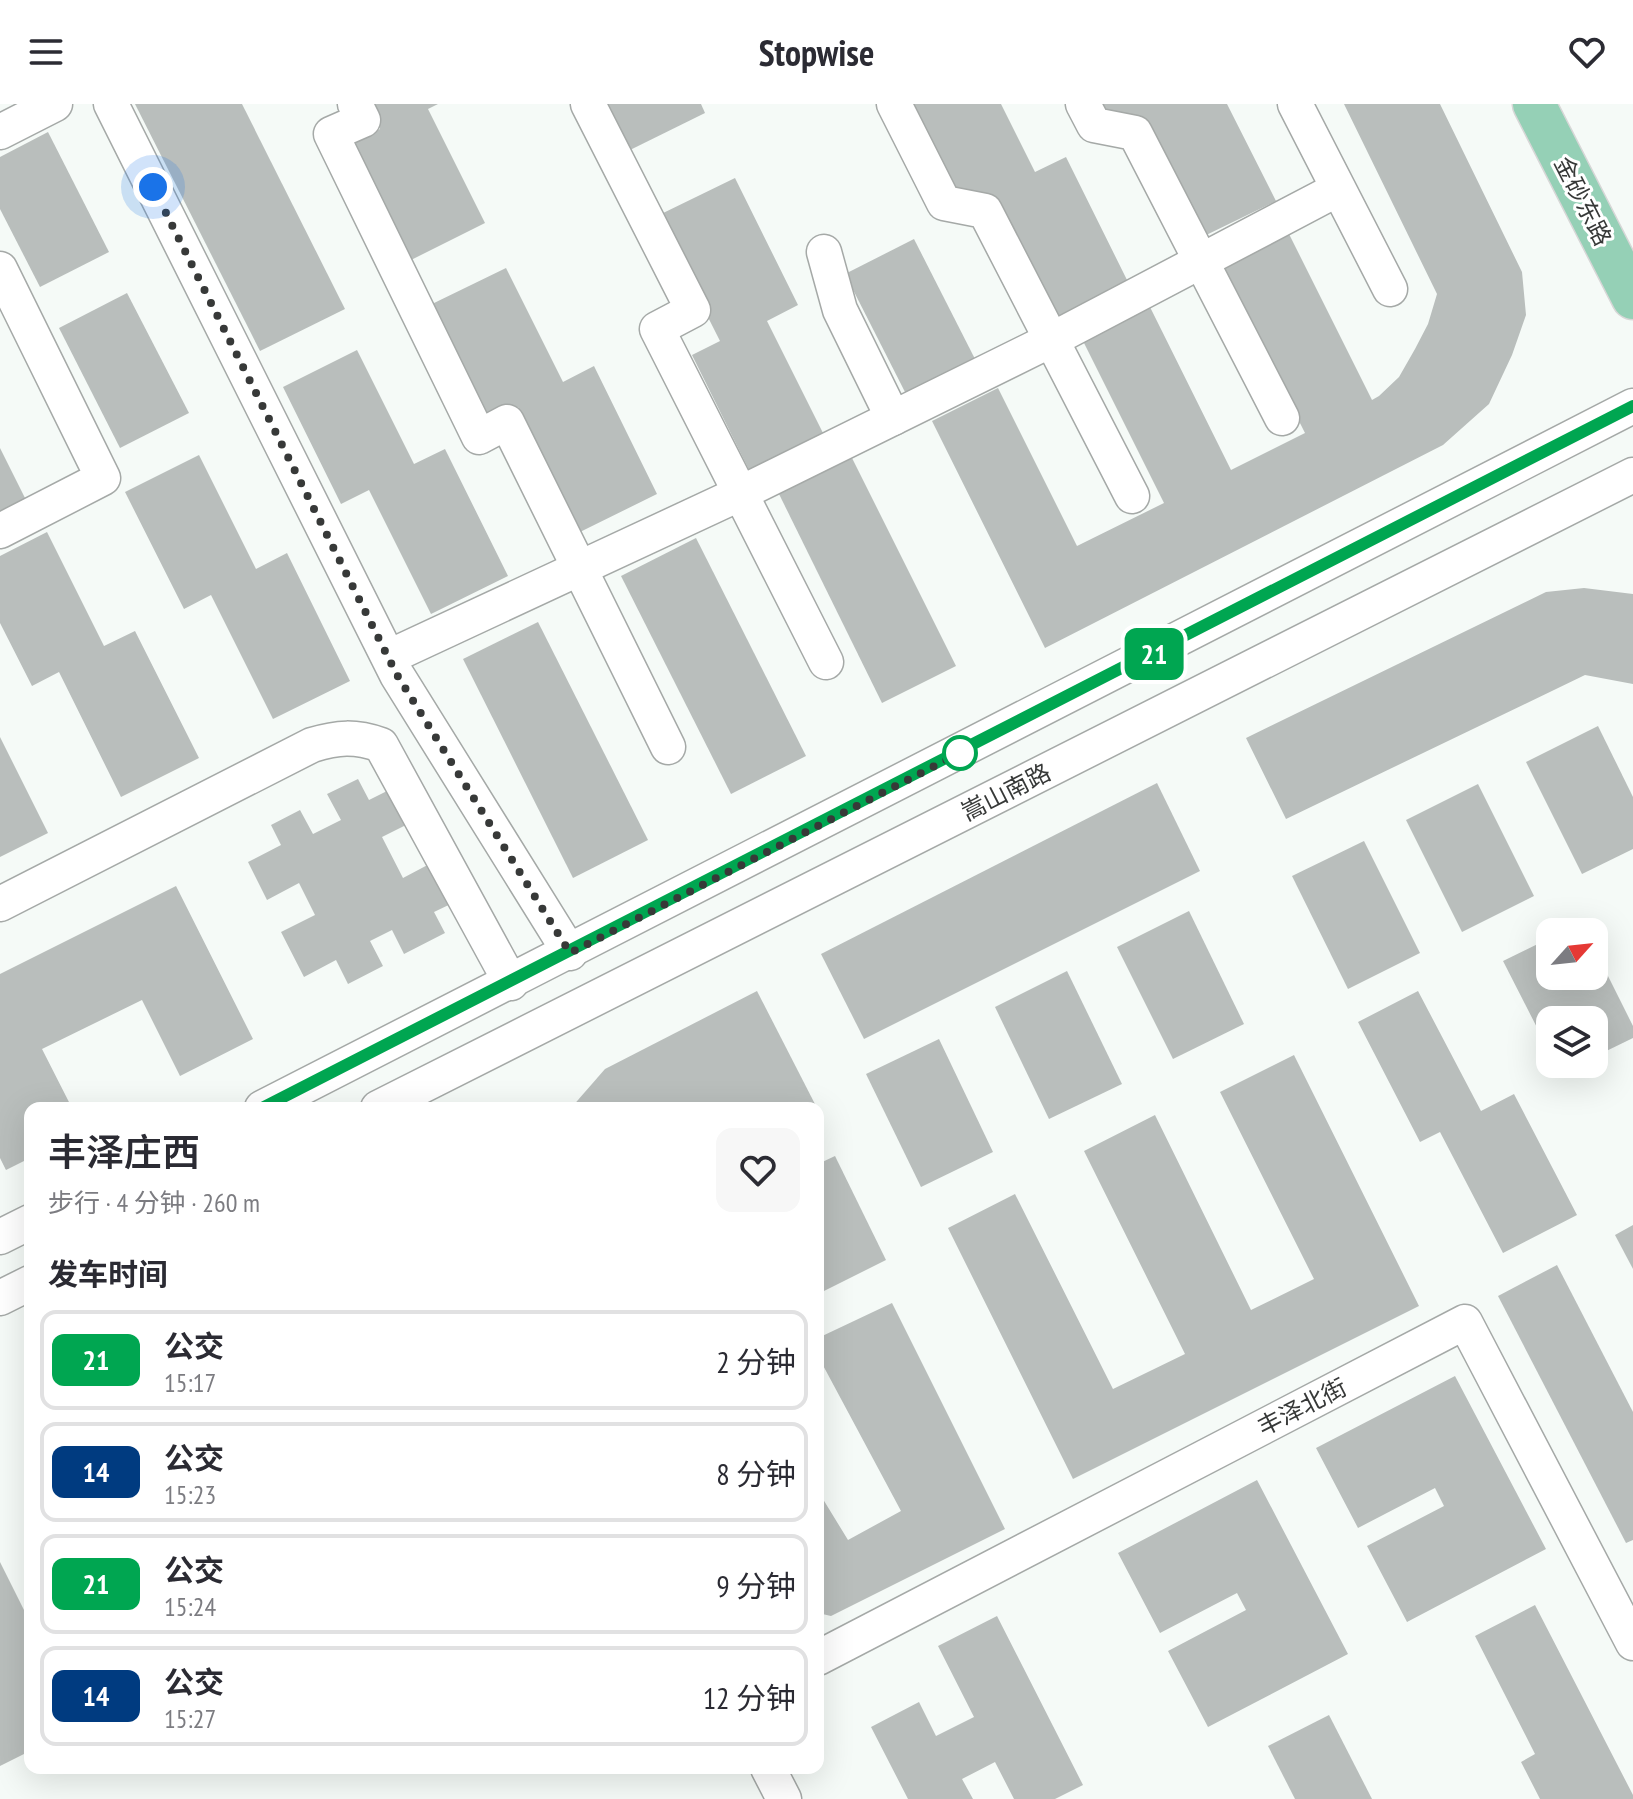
<!DOCTYPE html>
<html lang="zh">
<head>
<meta charset="utf-8">
<style>
	body { margin:0; font-family:"PT Sans Narrow","Noto Sans SC",sans-serif; background:#f7f7f7; color:#2b2b33; height:100vh; display:flex; flex-direction:column; font-size:30px; white-space:nowrap }
	* { box-sizing:border-box; margin:0 }
	p { font-size:26px; color:#7c7c81 }
	.icon { flex:none; width:44px; height:44px; fill:none; stroke:currentColor; stroke-width:2; stroke-linecap:round; stroke-linejoin:round }
	.map { position:relative; flex:1; overflow:hidden }
	.drawer { position:absolute; left:24px; top:998px; width:800px; height:672px; display:flex; flex-direction:column; background:#fff; border-radius:16px; box-shadow:0 8px 32px #0002 }
	.drawer>* { flex:none }
	.badge { padding:0 16px; border-radius:12px; font-size:28px; line-height:52px }
	.needle { width:52px; rotate:63deg }
	.fabs { position:absolute; left:1536px; top:814px; display:grid; gap:16px }
	.fabs a { display:grid; place-items:center; width:72px; height:72px; border-radius:16px; background:#fff; box-shadow:0 8px 32px #0002; font-size:40px }
	.you { position:absolute; width:40px; height:40px; margin:-20px; border:6px solid #fff; border-radius:50%; background:#1a73e8; box-shadow:0 0 0 12px #1a73e833 }
	.map>.badge { position:absolute; translate:-50% -50%; box-shadow:0 0 0 4px #fff }
	h2 { padding:0 24px; font-size:30px; line-height:72px }
	.round { display:grid; place-items:center; flex:none; width:84px; height:84px; border-radius:16px; background:#f7f7f7 }
	.summary { display:flex; align-items:center; justify-content:space-between; height:136px; padding:0 24px }
	h1 { font-size:38px; font-weight:600; line-height:60px }
	ul { padding:0; list-style:none }
	li { display:flex; align-items:center; gap:24px; height:100px; margin:0 16px 12px; padding:0 8px; border:4px solid #e1e1e2; border-radius:16px }
	li div { flex:1 }
	li b { display:block; font-size:30px }
	li em { font-style:normal }
	li .badge { min-width:88px; font-weight:700; text-align:center }
	header { display:flex; justify-content:space-between; align-items:center; height:104px; padding:0 24px; background:#fff; font-size:36px; font-weight:600 }
	.map>svg:first-child { display:block }
	.building { fill:#b9bebc }
	.lines { fill:none; stroke-linecap:round; stroke-linejoin:round }
	.minor-casing { stroke:#a5a9a7; stroke-width:37 }
	.major-casing { stroke:#d7d7d7; stroke-width:45 }
	.minor { stroke:#fff; stroke-width:34 }
	.major { stroke:#95d0b6; stroke-width:42 }
	.line-casing { stroke:#fff; stroke-width:18 }
	.line { stroke:#00a651; stroke-width:12 }
	.walk { stroke:#373938; stroke-width:8; stroke-dasharray:0 14.4 }
	.stop-dot { fill:#fff; stroke:#00a651; stroke-width:4 }
	.labels { text-anchor:middle; dominant-baseline:central; stroke-width:6; stroke-linejoin:round; paint-order:stroke }
	.street-label { font-size:24px; fill:#373938; stroke:#fff }
</style>
</head>
<body>
<header><svg class="icon" aria-label="menu" viewBox="0 0 24 24"><path d="M4 6h16M4 12h16M4 18h16"/></svg>Stopwise<svg class="icon" aria-label="heart" viewBox="0 0 24 24"><path d="M12 20l-8-8c-3-5 5-10 8-4 3-6 11-1 8 4z"/></svg></header>
<div class="map">
<svg width="1633" height="1695" viewBox="0 0 1633 1695">
	<rect width="100%" height="100%" fill="#f5faf7"/>
	<g class="building">
		<polygon points="135,0 242,0 345,205 260,247"/>
		<polygon points="368,0 438,0 428,5 485,119 411,156 353,39 380,25"/>
		<polygon points="604,0 701,0 705,9 628,47"/>
		<polygon points="908,0 1001,0 1035,68 1066,53 1129,180 1052,218 950,85"/>
		<polygon points="1100,0 1227,0 1276,97 1198,135 1136,11 1103,5"/>
		<polygon points="1344,0 1440,0 1522,168 1526,211 1512,251 1489,300 1443,341 1045,544 932,317 998,284 1077,442 1164,399 1082,235 1149,201 1231,366 1305,329 1222,164 1289,130 1372,296 1379,292 1399,273 1415,245 1428,220 1437,190"/>
		<polygon points="48,28 109,148 40,183 0,105 0,53"/>
		<polygon points="735,74 798,201 767,217 824,331 750,368 692,251 720,237 657,112"/>
		<polygon points="914,135 975,255 906,290 845,170"/>
		<polygon points="506,164 563,278 594,262 657,390 580,428 518,303 490,317 432,200"/>
		<polygon points="127,189 189,309 120,344 59,224"/>
		<polygon points="357,246 414,360 445,345 508,472 431,510 369,386 341,400 283,283"/>
		<polygon points="0,344 26,396 0,409"/>
		<polygon points="199,351 256,465 287,449 350,577 273,615 211,491 184,505 125,388"/>
		<polygon points="852,354 956,562 882,599 779,390"/>
		<polygon points="47,428 104,542 135,527 199,654 121,693 59,568 32,582 0,519 0,452"/>
		<polygon points="696,434 806,652 731,690 621,472"/>
		<polygon points="1584,484 1633,490 1633,580 1585,571 1286,715 1246,634 1546,488"/>
		<polygon points="538,518 648,736 573,774 463,555"/>
		<polygon points="1598,622 1633,693 1633,745 1582,770 1526,658"/>
		<polygon points="0,633 48,729 0,753"/>
		<polygon points="358,675 369,696 395,683 412,718 382,733 403,774 437,756 457,797 434,808 445,829 404,850 392,826 370,837 383,862 348,880 336,856 304,873 281,828 315,811 299,779 267,796 248,758 281,741 271,721 300,706 313,730 341,716 327,690"/>
		<polygon points="1157,679 1200,767 864,935 821,850"/>
		<polygon points="1478,680 1534,792 1462,828 1406,716"/>
		<polygon points="1364,737 1420,849 1348,885 1292,772"/>
		<polygon points="176,782 253,935 180,972 142,896 42,945 72,1004 30,1004 30,1054 6,1066 0,1054 0,870"/>
		<polygon points="1189,807 1244,920 1173,955 1117,843"/>
		<polygon points="1581,818 1586,828 1561,828"/>
		<polygon points="1550,834 1550,872 1594,872 1594,844 1633,922 1633,934 1594,953 1594,916 1550,916 1550,949 1503,857"/>
		<polygon points="1067,867 1122,980 1049,1015 995,903"/>
		<polygon points="757,887 817,1004 571,1004 605,965"/>
		<polygon points="1418,887 1481,1007 1514,990 1577,1111 1503,1149 1440,1028 1420,1038 1358,918"/>
		<polygon points="939,935 993,1048 921,1083 866,970"/>
		<polygon points="1294,951 1419,1202 1073,1375 948,1124 1015,1090 1113,1285 1185,1250 1084,1047 1155,1011 1251,1206 1314,1175 1220,988"/>
		<polygon points="1555,960 1581,960 1560,970"/>
		<polygon points="835,1052 886,1156 818,1190 818,1060"/>
		<polygon points="1633,1121 1633,1165 1615,1131"/>
		<polygon points="1557,1161 1633,1308 1633,1436 1626,1439 1498,1192"/>
		<polygon points="892,1199 1005,1425 831,1512 818,1509 818,1387 848,1436 901,1407 818,1252 818,1234"/>
		<polygon points="1455,1272 1546,1445 1407,1518 1367,1442 1444,1402 1435,1384 1358,1424 1316,1344"/>
		<polygon points="1257,1376 1348,1550 1208,1623 1168,1547 1246,1506 1237,1489 1160,1529 1118,1449"/>
		<polygon points="0,1458 30,1518 30,1647 0,1662"/>
		<polygon points="1535,1501 1633,1691 1633,1695 1540,1695 1521,1658 1535,1650 1475,1532"/>
		<polygon points="997,1512 1083,1681 1055,1695 1014,1695 995,1658 962,1675 973,1695 908,1695 871,1623 919,1598 936,1632 974,1613 938,1542"/>
		<polygon points="1329,1611 1372,1695 1295,1695 1268,1642"/>
	</g>
	<g class="lines">
		<g class="minor-casing">
			<g id="minor">
				<polyline points="111,0 397,571 570,849"/>
				<polyline points="355,0 363,16 331,30 479,333 507,318 668,643"/>
				<polyline points="588,0 693,206 657,225 826,558"/>
				<polyline points="894,0 944,99 985,107 1132,392"/>
				<polyline points="1083,0 1094,21 1135,29 1282,314"/>
				<polyline points="1295,0 1390,185"/>
				<polyline points="0,28 55,0"/>
				<polyline points="824,148 840,206 893,314"/>
				<polyline points="0,165 103,374 0,427"/>
				<polyline points="389,553 739,390 1051,236 1338,85"/>
				<path d="M0 800 312 641C338 633 355 632 381 641L511 879"/>
				<polyline points="262,1004 1633,302"/>
				<polyline points="378,1004 1633,371"/>
				<polyline points="0,1133 30,1118"/>
				<polyline points="0,1194 30,1179"/>
				<polyline points="818,1554 1465,1218 1633,1539"/>
				<polyline points="768,1664 784,1695"/>
			</g>
		</g>
		<g class="major-casing">
			<polyline id="major" points="1534,0 1633,194"/>
		</g>
		<use href="#minor" class="minor"/>
		<use href="#major" class="major"/>
	</g>
	<g class="lines">
		<g class="line-casing">
			<polyline id="line" points="262,1004 1633,302"/>
		</g>
		<use href="#line" class="line"/>
		<polyline class="walk" points="153,83 397,571 570,849 960,649"/>
	</g>
	<circle class="stop-dot" cx="960" cy="649" r="16"/>
	<g class="labels">
		<g class="street-label">
			<text transform="translate(1583 97) rotate(63)">金砂东路</text>
			<text transform="translate(1006 688) rotate(-27)">嵩山南路</text>
			<text transform="translate(1302 1303) rotate(-27)">丰泽北街</text>
		</g>
	</g>
</svg>
<div class="fabs">
<a><svg class="needle" viewBox="-14 -14 28 28"><path d="M0-13l5 13h-10z" fill="#e53935"/><path d="M0 13l5-13h-10z" fill="#7c7c81"/></svg></a>
<a><svg class="icon" aria-label="layers" viewBox="0 0 24 24"><path d="M12 4l9 5-9 5-9-5zM3 14l9 5 9-5"/></svg></a>
</div>
<div class="you" style="left:153px;top:83px"></div>
<b class="badge" style="left:1154px;top:550px;background:#00a651;color:#fff">21</b>
<section class="drawer">
<div class="summary"><div><h1>丰泽庄西</h1><p>步行 · 4 分钟 · 260 m</p></div><a class="round"><svg class="icon" aria-label="heart" viewBox="0 0 24 24"><path d="M12 20l-8-8c-3-5 5-10 8-4 3-6 11-1 8 4z"/></svg></a></div>
<h2>发车时间</h2>
<ul>
<li><span class="badge" style="background:#00a651;color:#fff">21</span><div><b>公交</b><p>15:17</p></div><em>2 分钟</em></li>
<li><span class="badge" style="background:#003b80;color:#fff">14</span><div><b>公交</b><p>15:23</p></div><em>8 分钟</em></li>
<li><span class="badge" style="background:#00a651;color:#fff">21</span><div><b>公交</b><p>15:24</p></div><em>9 分钟</em></li>
<li><span class="badge" style="background:#003b80;color:#fff">14</span><div><b>公交</b><p>15:27</p></div><em>12 分钟</em></li>
</ul>
</section>
</div>
</body>
</html>
